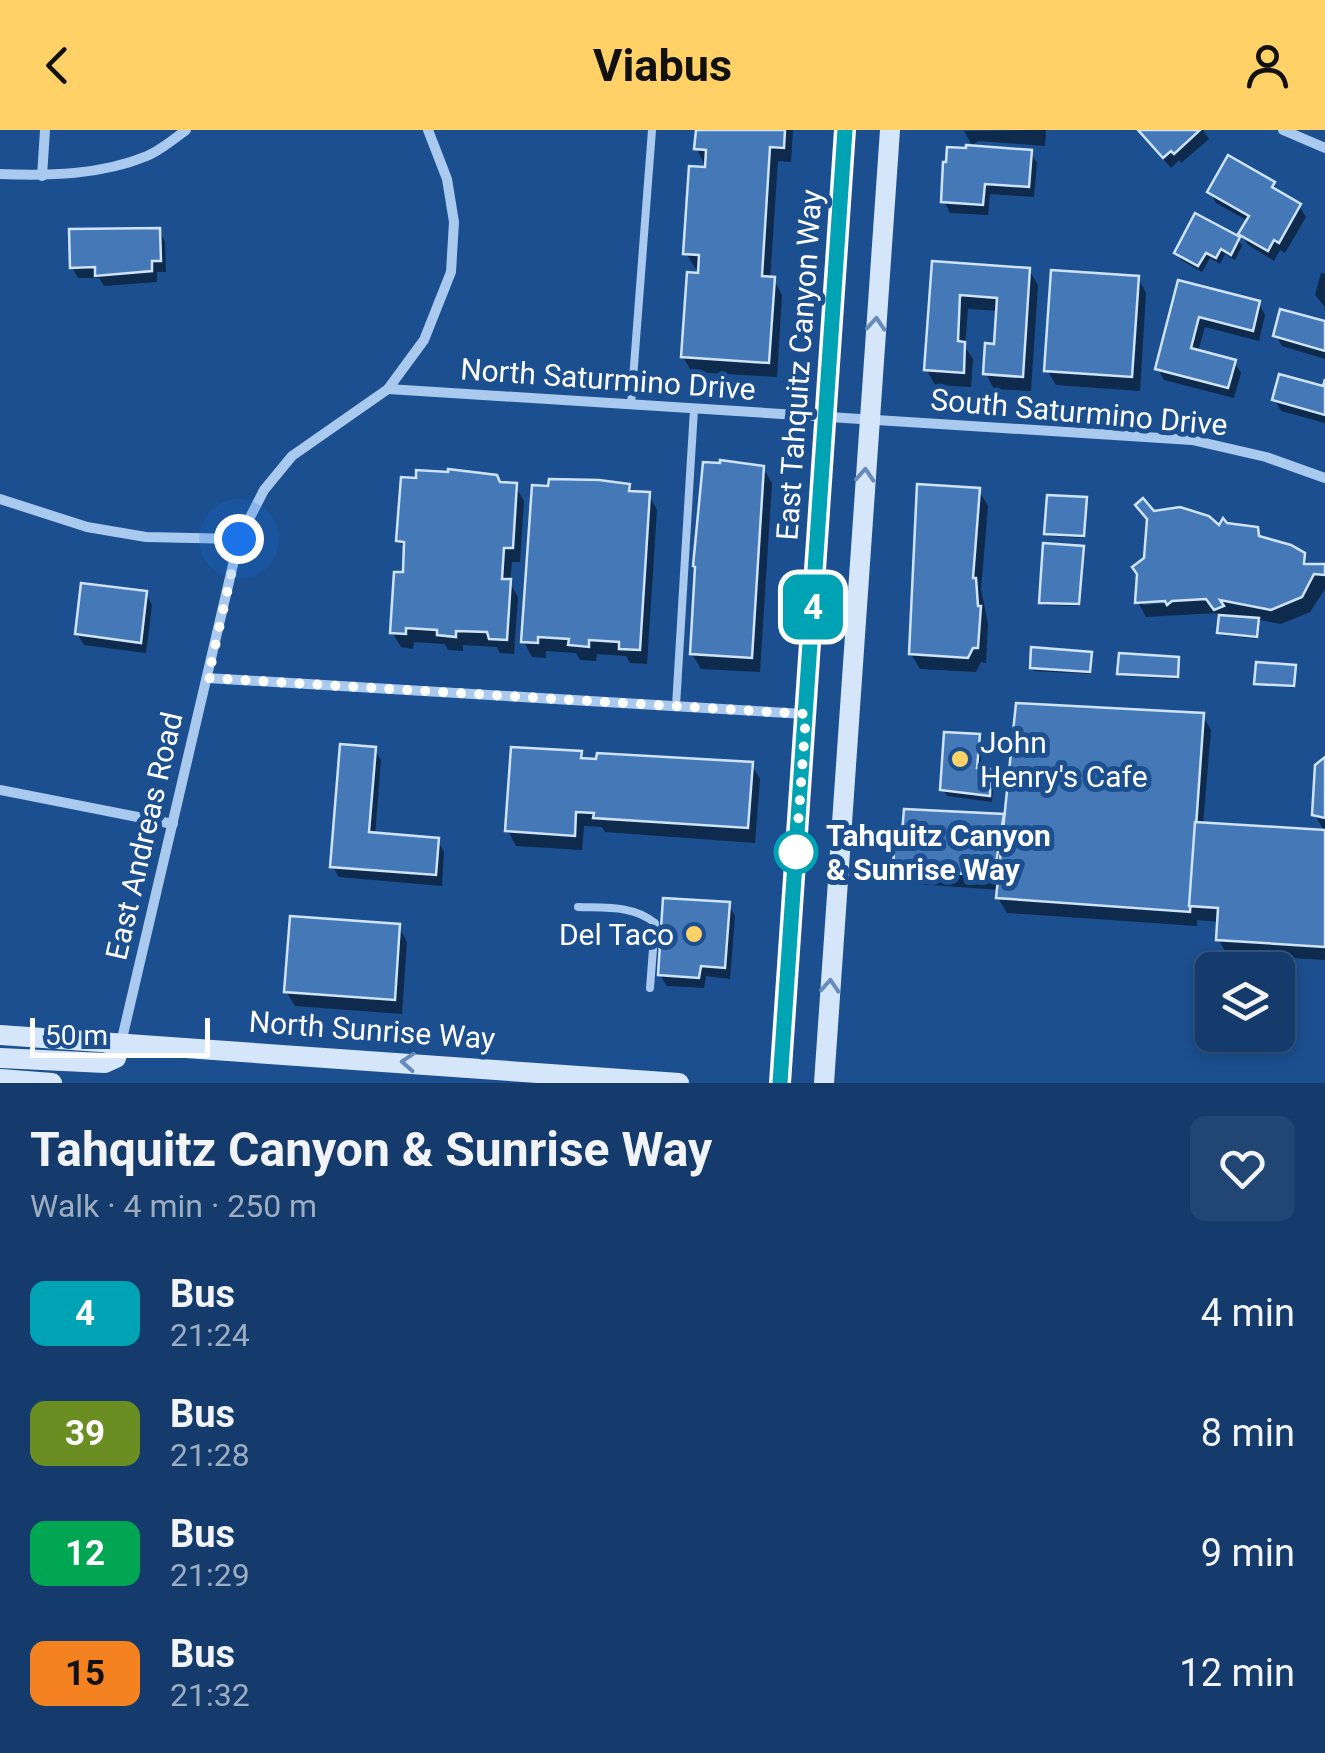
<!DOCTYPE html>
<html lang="en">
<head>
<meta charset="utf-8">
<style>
	body { margin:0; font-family:Roboto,sans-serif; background:#214673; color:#f1f3f6; height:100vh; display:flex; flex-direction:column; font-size:38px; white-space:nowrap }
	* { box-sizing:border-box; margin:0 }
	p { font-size:32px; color:#9dadc1 }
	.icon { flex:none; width:55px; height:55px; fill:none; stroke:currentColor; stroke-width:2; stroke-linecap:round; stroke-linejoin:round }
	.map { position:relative; height:953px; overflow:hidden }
	.panel { display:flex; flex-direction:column; background:#143b6b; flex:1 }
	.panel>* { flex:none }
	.badge { padding:0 20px; border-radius:15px; font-size:35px; line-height:65px }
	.controls { position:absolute; left:1195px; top:822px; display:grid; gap:20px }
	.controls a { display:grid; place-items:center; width:100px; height:100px; border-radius:15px; background:#143b6b; box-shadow:0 5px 15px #0003,0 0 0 2px #33557e; font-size:50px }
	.scale { position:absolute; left:30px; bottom:25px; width:180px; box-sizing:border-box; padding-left:10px; border:5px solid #fff; border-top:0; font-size:28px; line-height:35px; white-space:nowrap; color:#fff; -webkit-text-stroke:8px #1b4f8f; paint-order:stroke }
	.you { position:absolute; width:50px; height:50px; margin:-25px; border:8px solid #fff; border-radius:50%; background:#1a73e8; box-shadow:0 0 0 15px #1a73e833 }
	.map>.badge { position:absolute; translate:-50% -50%; box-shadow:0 0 0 5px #fff }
	.round { display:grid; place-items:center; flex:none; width:105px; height:105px; border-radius:15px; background:#214673 }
	.summary { display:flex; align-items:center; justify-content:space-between; height:170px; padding:0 30px }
	h1 { font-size:48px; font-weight:700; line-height:75px }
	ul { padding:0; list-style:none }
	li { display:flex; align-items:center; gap:30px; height:120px; padding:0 30px }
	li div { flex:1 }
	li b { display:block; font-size:38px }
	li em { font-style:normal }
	li .badge { min-width:110px; font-weight:700; text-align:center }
	header { display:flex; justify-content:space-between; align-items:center; height:130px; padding:0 30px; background:#ffd166; color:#111; font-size:45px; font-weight:700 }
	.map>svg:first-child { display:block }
	.shadow { fill:#0007; fill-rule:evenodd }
	.building { fill:#4478b7; stroke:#cfe3fa; stroke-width:2.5 }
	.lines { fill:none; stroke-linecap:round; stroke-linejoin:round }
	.lane { stroke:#a9c9ee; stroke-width:8 }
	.street { stroke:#a9c9ee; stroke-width:10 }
	.secondary { stroke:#d6e6fa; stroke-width:20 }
	.oneway { stroke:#668bba }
	.line-casing { stroke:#fff; stroke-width:22 }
	.line { stroke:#00a3b4; stroke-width:15 }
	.walk { stroke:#fff; stroke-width:10; stroke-dasharray:0 18 }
	.poi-dot { fill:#ffd166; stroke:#1b4f8f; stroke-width:4 }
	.stop-dot { fill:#fff; stroke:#00a3b4; stroke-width:5 }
	.labels { text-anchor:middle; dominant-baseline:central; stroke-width:10; stroke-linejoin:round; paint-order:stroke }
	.street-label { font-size:30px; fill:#fff; stroke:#1b4f8f }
	.poi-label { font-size:30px; fill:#fff; stroke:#1b4f8f; text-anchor:start }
	.stop-label { font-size:30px; font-weight:bold; fill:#fff; stroke:#1b4f8f; text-anchor:start }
</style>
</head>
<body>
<header><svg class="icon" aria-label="back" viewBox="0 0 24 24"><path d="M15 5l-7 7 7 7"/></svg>Viabus<svg class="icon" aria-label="person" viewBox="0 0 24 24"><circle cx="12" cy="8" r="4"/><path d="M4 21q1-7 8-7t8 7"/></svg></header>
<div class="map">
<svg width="1325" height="953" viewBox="0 0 1325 953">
	<rect width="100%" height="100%" fill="#1b4f8f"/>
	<g class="shadow">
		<polygon points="698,0 793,0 791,32 778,31 770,150 774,150 782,165 777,247 692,242 683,227 701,139 695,138 686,123 707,40 697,19"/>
		<polygon points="1046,0 1045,16 978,11 972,15 964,1"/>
		<polygon points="1138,0 1203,0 1209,9 1181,33 1179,30 1171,38"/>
		<polygon points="1030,22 1037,33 1034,67 990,64 988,85 950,83 944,71 948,35"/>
		<polygon points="1273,53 1279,64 1299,76 1306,87 1285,123 1280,120 1274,131 1248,115 1241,104 1248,91 1216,73 1210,62"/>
		<polygon points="159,100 165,112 166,142 157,142 157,152 104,156 99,148 78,148 72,137"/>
		<polygon points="1238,109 1242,116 1235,130 1225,124 1220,134 1210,128 1202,142 1181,130 1177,123"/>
		<polygon points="934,134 1029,140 1038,155 1031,261 994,259 986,244 996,216 999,181 968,179 965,217 973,229 971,257 935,255 927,240"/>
		<polygon points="1321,143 1325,144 1325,177 1315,165"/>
		<polygon points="1138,148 1146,163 1140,261 1056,255 1047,240"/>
		<polygon points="1180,153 1259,174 1265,185 1259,211 1205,197 1198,222 1234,232 1241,243 1234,268 1164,250 1158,239"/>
		<polygon points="1325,194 1325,229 1282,216 1276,205"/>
		<polygon points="1325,259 1325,293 1281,281 1275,270"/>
		<polygon points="763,338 772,353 760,542 701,539 692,524"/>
		<polygon points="500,355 515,356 524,371 520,432 512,432 510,453 518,467 514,524 500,523 497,517 463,515 463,521 448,520 445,514 414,512 413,519 401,517 392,502 405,445 406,423 399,410"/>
		<polygon points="628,357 632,364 649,365 657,380 647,534 630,533 626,526 597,524 596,531 580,530 576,523 546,521 546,528 532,527 524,512"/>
		<polygon points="979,361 988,376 981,460 988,493 986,533 981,532 976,542 920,539 911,524"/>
		<polygon points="1087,372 1084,408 1048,406 1047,404"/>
		<path d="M1138 375 1153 383 1220 399H1256L1263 410 1303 425 1309 436H1325V459L1310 482 1281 494 1260 490 1258 509 1221 505V489L1217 483 1146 487 1138 472 1149 393ZM1177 467 1178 472 1143 475V470Z"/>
		<polygon points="1082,419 1079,476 1043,475 1042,473"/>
		<polygon points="146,463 152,475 146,523 84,515 77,504"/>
		<polygon points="1090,525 1091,544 1034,541 1032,538"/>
		<polygon points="1178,529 1178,549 1121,546 1120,543"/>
		<polygon points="1294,537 1294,558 1257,553"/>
		<polygon points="1202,585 1211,600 1203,695 1325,702 1314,684 1325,630 1325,830 1227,824 1218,809 1219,792 1197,790 1197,796 1007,783 998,768 999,760 904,753 896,738 906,682 1006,687"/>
		<polygon points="978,607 982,614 980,641 990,642 994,649 992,672 947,666 943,659"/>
		<polygon points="374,619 381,630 375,706 438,711 444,722 442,756 339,747 332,736"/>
		<polygon points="580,623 584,631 598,632 751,634 760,649 755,713 605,702 602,697 584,696 582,720 516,716 508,701"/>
		<polygon points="729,775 735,786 730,849 706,846 704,858 667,856 660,845"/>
		<polygon points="399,797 407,812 402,884 295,876 286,861"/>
	</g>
	<g class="building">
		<polygon points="696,0 785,0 784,18 770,17 762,146 775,147 769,233 681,227 687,142 698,143 699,125 683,124 689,36 705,37 706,20 694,19"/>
		<polygon points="1138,0 1200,0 1174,24 1171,21 1163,28"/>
		<polygon points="966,15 1032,20 1029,57 985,54 983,75 941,72 943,32 946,32 947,17 966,18"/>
		<polygon points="1228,25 1275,52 1272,57 1301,74 1279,113 1274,110 1268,121 1238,104 1249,86 1207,62"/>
		<polygon points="1195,83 1240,107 1231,125 1221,119 1216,128 1206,123 1198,136 1174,123"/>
		<polygon points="160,98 161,131 152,131 152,141 95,146 95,137 70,138 69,99"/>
		<polygon points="932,131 1030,138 1023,247 983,244 985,213 994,214 997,168 960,165 958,211 965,212 964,243 924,240"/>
		<polygon points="1051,140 1139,146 1132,247 1044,241"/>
		<polygon points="1178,150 1260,171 1253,201 1199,187 1191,218 1236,230 1228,258 1155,239"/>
		<polygon points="1280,179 1325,191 1325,221 1273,206"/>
		<polygon points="1279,244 1323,256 1325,249 1325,285 1272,270"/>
		<polygon points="720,330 764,336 752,528 690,524 695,437 693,436 703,332 720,333"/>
		<polygon points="448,339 497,345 500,352 517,353 513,418 504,418 502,449 511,449 507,510 489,509 487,502 456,501 456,507 437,505 437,500 406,498 406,504 390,503 394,442 403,442 404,412 396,411 401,347 416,348 416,340 448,342"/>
		<polygon points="549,349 599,350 630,354 629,361 650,362 640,520 619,519 619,512 589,510 589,517 568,515 569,509 538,507 538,513 521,512 532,355 548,356"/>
		<polygon points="917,354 980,358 973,448 976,448 978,476 981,476 978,518 973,518 968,528 909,524"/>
		<polygon points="1047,365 1087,367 1084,406 1044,404"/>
		<polygon points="1143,368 1154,381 1180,377 1209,386 1219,395 1223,388 1227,393 1258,397 1259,406 1291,415 1305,423 1304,434 1325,434 1325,445 1314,444 1302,467 1271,480 1220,470 1224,476 1214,480 1206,469 1172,471 1167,475 1165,471 1135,473 1137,444 1132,437 1144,428 1147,389 1135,375"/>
		<polygon points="1043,413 1084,416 1079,474 1039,473"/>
		<polygon points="81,453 147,461 141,513 75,504"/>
		<polygon points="1219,485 1259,488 1257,507 1217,503"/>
		<polygon points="1031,517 1092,522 1090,542 1030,538"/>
		<polygon points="1119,523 1179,527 1178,547 1117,544"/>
		<polygon points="1256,532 1296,535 1294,556 1254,554"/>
		<polygon points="1016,573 1204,583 1190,782 996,768"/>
		<polygon points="944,602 980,604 977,638 991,639 990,666 940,660"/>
		<polygon points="340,614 376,617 369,702 439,708 436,745 330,737"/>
		<polygon points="511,617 582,621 581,628 596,629 597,623 753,632 748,698 593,688 594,683 576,682 575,706 505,701"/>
		<polygon points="1325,627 1325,688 1312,685 1315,635"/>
		<polygon points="904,679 1004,684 994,746 893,739 895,702 902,703"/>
		<polygon points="1195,692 1325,700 1325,817 1216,810 1218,778 1189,776"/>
		<polygon points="663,768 730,772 725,838 701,836 699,848 658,845"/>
		<polygon points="290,786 400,794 395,870 284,862"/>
	</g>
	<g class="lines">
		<g class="lane">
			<polyline points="631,275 652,0"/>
			<polyline points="676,576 694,279"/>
			<path d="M578 777C605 778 633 775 655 793L650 858"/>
		</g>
		<g class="street">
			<polyline points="1283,0 1325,18"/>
			<path d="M0 44C49 46 101 45 147 26 161 20 174 9 186 0"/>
			<polyline points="42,46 45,0"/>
			<polyline points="388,259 1192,310 1266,327 1325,348"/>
			<polyline points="0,369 87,397 146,407 239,409"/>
			<polyline points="207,548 805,584"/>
			<polyline points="0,660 173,694"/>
			<polyline points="121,913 239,409 264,360 292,326 388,259 424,210 451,142 454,92 447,49 428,0"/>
		</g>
		<g class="secondary">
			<polyline points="0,905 679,953"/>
			<polyline points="0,928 105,933 116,928 120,914"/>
			<polyline points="0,949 52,953"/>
			<polyline points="780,953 845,0"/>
			<polyline points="824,953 890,0"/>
		</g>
	</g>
	<defs><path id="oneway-chevron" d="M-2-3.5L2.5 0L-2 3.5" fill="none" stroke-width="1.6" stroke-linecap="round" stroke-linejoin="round" transform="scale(2.5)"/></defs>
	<g class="oneway">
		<use href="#oneway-chevron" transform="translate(876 194) rotate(-86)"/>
		<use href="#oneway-chevron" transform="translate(865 345) rotate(-86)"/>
		<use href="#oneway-chevron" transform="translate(830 856) rotate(-86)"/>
		<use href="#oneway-chevron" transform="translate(408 932) rotate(-176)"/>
	</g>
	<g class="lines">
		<g class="line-casing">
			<polyline id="line" points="780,953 845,0"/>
		</g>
		<use href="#line" class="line"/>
		<polyline class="walk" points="239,409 208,548 806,584 795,737 796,722"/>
	</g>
	<g class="poi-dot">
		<circle cx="960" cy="629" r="10"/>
		<circle cx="694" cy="804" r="10"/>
	</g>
	<circle class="stop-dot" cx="796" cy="722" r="20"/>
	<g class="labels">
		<g class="street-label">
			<text transform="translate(799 235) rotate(-86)">East Tahquitz Canyon Way</text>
			<text transform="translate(608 249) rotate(4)">North Saturmino Drive</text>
			<text transform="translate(1079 282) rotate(5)">South Saturmino Drive</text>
			<text transform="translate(144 706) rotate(-77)">East Andreas Road</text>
			<text transform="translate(372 900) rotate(4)">North Sunrise Way</text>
		</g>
		<g class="poi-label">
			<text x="980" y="612">John<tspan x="980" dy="34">Henry's Cafe</tspan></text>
			<text x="674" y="804" text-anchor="end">Del Taco</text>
		</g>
		<g class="stop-label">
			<text x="826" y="705">Tahquitz Canyon<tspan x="826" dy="34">&amp; Sunrise Way</tspan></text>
		</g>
	</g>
</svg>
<div class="controls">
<a><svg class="icon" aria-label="layers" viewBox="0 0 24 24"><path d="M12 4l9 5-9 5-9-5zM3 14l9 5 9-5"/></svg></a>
</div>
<div class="scale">50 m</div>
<div class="you" style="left:239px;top:409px"></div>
<b class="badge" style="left:813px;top:477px;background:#00a3b4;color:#fff">4</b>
</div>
<section class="panel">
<div class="summary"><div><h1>Tahquitz Canyon &amp; Sunrise Way</h1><p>Walk · 4 min · 250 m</p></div><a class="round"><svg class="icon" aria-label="heart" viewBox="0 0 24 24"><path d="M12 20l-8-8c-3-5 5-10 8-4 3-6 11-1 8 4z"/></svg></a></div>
<ul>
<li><span class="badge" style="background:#00a3b4;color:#fff">4</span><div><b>Bus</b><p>21:24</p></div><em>4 min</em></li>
<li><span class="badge" style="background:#6b8e23;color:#fff">39</span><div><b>Bus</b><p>21:28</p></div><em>8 min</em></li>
<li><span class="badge" style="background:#00a651;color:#fff">12</span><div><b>Bus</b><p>21:29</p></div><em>9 min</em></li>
<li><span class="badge" style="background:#f58220;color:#111">15</span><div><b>Bus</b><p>21:32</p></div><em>12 min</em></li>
</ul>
</section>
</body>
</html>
